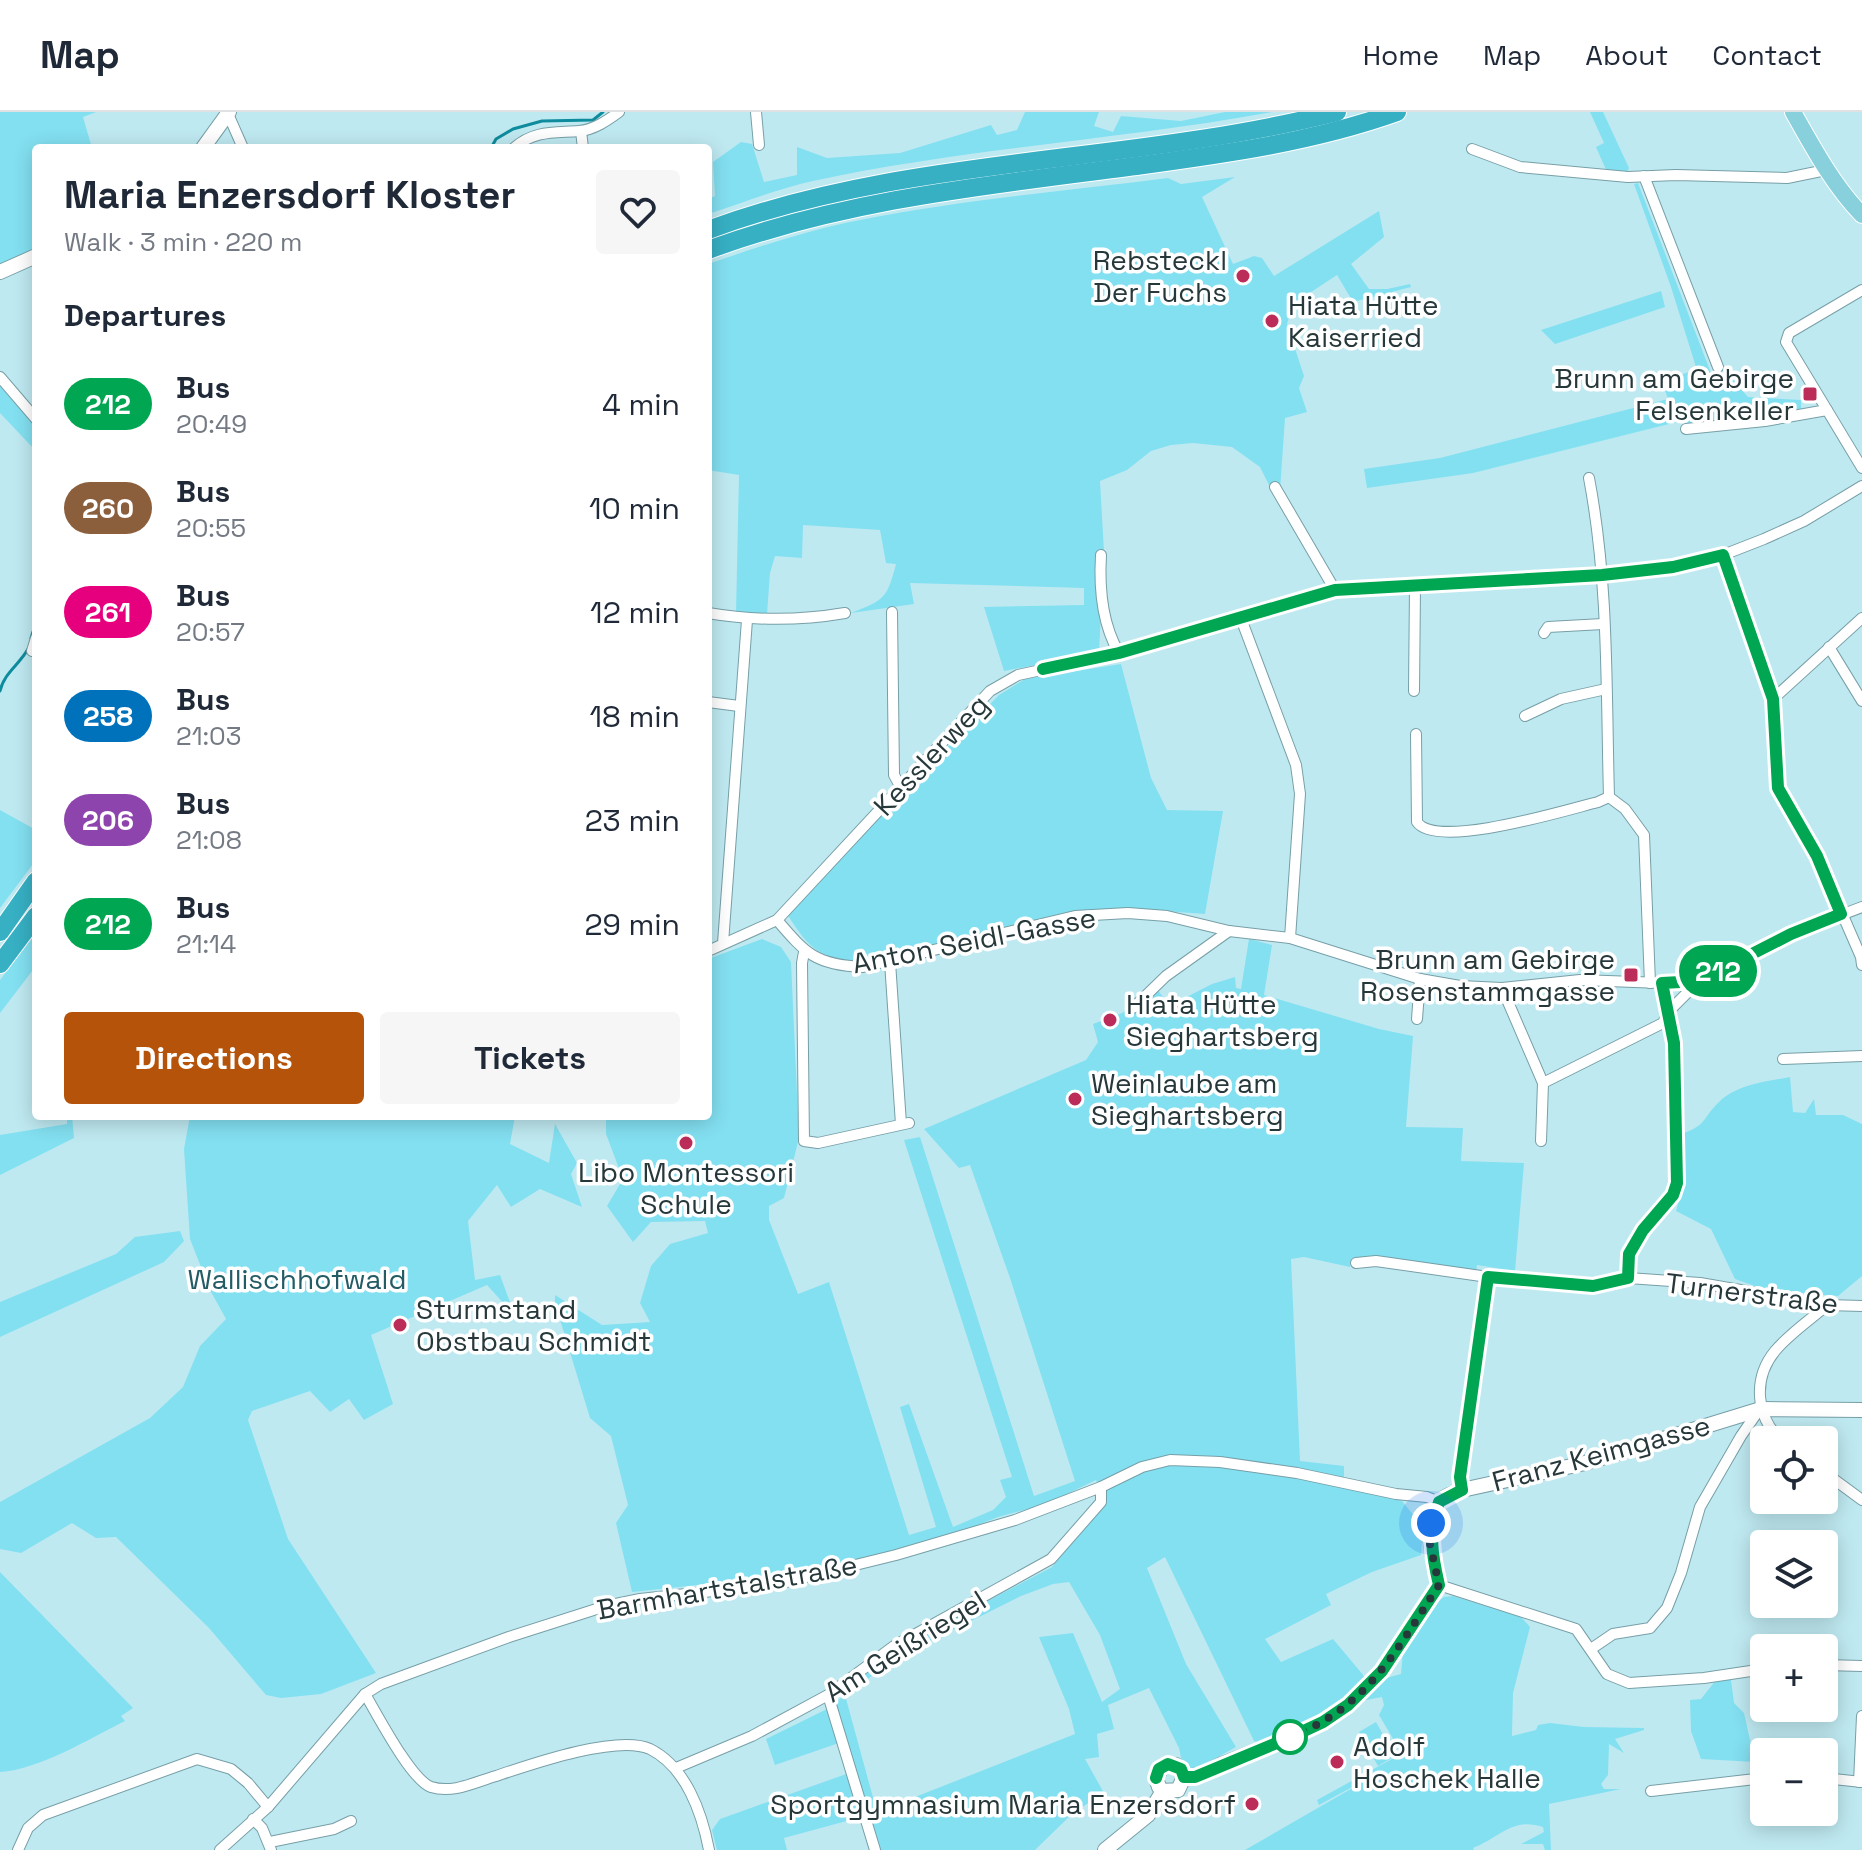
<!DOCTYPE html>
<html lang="en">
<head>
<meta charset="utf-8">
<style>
	body { margin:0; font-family:"Space Grotesk",sans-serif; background:#f6f6f7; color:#1f2937; height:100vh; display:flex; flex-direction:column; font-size:30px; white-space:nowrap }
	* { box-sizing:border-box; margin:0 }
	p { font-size:26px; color:#747a83 }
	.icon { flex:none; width:44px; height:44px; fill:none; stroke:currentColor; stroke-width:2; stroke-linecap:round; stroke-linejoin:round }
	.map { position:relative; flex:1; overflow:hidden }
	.panel { position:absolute; left:32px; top:32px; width:680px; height:976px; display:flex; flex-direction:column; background:#fff; border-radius:8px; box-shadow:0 4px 20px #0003 }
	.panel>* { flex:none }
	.badge { padding:0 16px; border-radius:26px; font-size:28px; line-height:52px }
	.controls { position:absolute; left:1750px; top:1314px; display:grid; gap:16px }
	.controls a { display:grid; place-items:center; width:88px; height:88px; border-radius:8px; background:#fff; box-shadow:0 4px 20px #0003; font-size:40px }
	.you { position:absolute; width:40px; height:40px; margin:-20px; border:6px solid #fff; border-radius:50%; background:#1a73e8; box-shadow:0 0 0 12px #1a73e833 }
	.map>.badge { position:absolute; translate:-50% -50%; box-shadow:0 0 0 4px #fff }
	h2 { padding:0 32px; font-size:30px; line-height:72px }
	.round { display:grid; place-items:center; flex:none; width:84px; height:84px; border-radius:8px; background:#f6f6f7 }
	.summary { display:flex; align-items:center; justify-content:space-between; height:136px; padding:0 32px }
	h1 { font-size:38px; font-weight:800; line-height:60px }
	.button { display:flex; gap:16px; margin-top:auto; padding:16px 32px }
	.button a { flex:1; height:92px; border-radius:8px; background:#b45309; color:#fff; font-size:32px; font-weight:800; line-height:92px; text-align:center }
	.button a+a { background:#f6f6f7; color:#1f2937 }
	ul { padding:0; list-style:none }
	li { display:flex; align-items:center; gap:24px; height:104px; padding:0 32px }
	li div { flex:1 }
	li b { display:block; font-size:30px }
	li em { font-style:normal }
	li .badge { min-width:88px; font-weight:700; text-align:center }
	header { display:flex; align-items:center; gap:48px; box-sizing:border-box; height:112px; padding:0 40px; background:#fff; border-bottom:2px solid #e0e1e3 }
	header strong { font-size:38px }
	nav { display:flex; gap:44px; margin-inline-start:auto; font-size:28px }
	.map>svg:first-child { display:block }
	.green { fill:#83e0f1; fill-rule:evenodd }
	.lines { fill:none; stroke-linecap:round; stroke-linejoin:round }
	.stream { stroke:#0e8c9d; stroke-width:3 }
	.minor-casing { stroke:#779fa7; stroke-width:12 }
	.secondary-casing { stroke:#779fa7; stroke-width:16 }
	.primary-casing { stroke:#fff; stroke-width:18 }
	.motorway-casing { stroke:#fff; stroke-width:20 }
	.minor { stroke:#fff; stroke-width:10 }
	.secondary { stroke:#fff; stroke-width:14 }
	.primary { stroke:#87d0dc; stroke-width:16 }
	.motorway { stroke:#37b0c4; stroke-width:18 }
	.line-casing { stroke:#fff; stroke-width:18 }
	.line { stroke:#00a651; stroke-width:12 }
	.walk { stroke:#27383b; stroke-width:8; stroke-dasharray:0 14.4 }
	.poi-dot { fill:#bb2c59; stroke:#fff; stroke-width:3 }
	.stop-dot { fill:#fff; stroke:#00a651; stroke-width:4 }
	.labels { text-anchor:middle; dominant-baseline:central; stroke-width:7; stroke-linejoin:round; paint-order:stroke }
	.poi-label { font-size:28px; fill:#27383b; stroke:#fff; text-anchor:start }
	.street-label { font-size:28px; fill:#27383b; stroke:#fff }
	.park-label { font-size:28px; fill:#245c66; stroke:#fff }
</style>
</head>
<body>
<header>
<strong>Map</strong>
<nav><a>Home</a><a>Map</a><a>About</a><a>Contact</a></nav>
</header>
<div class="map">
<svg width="1862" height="1738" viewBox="0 0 1862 1738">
	<rect width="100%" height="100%" fill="#bfe9f1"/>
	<g class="green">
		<polygon points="0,0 96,0 83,5 92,36 36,36 36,138 0,154"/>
		<path d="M1025 0H1099L1094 14 1113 20 1121 4 1181 9 1225 0H1272C1120 28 964 36 813 69 777 77 742 91 708 102V87L715 84 713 50 741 30 752 32 764 70 797 63V35L827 46 900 41 991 13 997 23 1017 18Z"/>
		<polygon points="1590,0 1603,0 1629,56 1627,60 1607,60 1596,35 1604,31"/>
		<path d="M1235 65 1202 85 1233 152 1254 144 1262 146 1274 164 1379 99 1384 125 1351 152 1369 177H1387L1410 172 1411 175 1353 190 1337 163 1293 192 1287 212 1304 264 1299 276 1307 300 1285 306 1279 393 1260 355 1232 335 1193 331 1171 333 1151 339 1127 358 1100 369 1104 440 1099 541 1004 559 984 495 1084 493V476L910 471 914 492 851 501C884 488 887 487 896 452L886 451 880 418 803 413 802 446 775 444 770 461 767 502 736 501 739 363 708 358V152C758 135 808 118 860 108 961 88 1065 79 1168 66L1181 72Z"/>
		<polygon points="1638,71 1711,261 1722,273 1724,258 1748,285 1801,288 1801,299 1804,301 1691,313 1685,308 1473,361 1367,376 1364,357 1440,346 1668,287 1662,269 1689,260 1696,255 1671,175 1634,72"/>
		<polygon points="1661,179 1665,195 1555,232 1541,218"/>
		<polygon points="0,272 36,314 36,339 0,301"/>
		<path d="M1121 552 1151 666 1167 698 1223 699 1205 802 1123 796 1067 800 863 851C819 845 811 840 787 802L907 676 999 583 1025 567Z"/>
		<polygon points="0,698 36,718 36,748 0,796"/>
		<polygon points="36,821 36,854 0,901 0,868"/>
		<path d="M762 827 781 835 791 850 799 1026 784 1086 769 1094V1108L798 1182 829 1170 909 1423 936 1415 900 1295 909 1292 953 1415 993 1398 1006 1385 1000 1368 1012 1365 904 1028 920 1025 1034 1384 1075 1369 1010 1166 970 1053 959 1056 924 1017 1086 948 1098 930 1093 912 1122 901 1158 878 1169 894 1212 872 1235 865 1236 876 1241 877 1249 827 1272 833 1264 883 1379 917 1413 924 1406 1015 1463 1016 1461 1049 1524 1051 1515 1159 1477 1153 1476 1161 1352 1146 1350 1155 1304 1145 1291 1147 1300 1349 1344 1354V1375L1402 1389 1423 1415 1421 1443 1372 1460 1326 1482 1331 1493 1265 1527 1281 1550 1333 1527 1364 1564 1363 1570 1333 1598 1302 1614 1259 1631 1254 1629 1165 1445 1147 1456 1186 1552 1236 1635 1193 1659 1182 1650 1179 1636 1149 1576 1108 1593 1114 1617 1097 1622 1099 1645 1085 1647 1104 1681 1073 1701 1035 1738H879L865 1704 784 1726 787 1738H717L712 1718 720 1707 849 1661 839 1631 775 1653 766 1627 825 1598 844 1584 840 1580 898 1536 1052 1455 1106 1392 1096 1368 1046 1392 998 1405 958 1421 864 1447 784 1464 632 1480 616 1411 628 1393 611 1324 590 1306 555 1191V1183L602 1213 650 1210 640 1191 651 1154 670 1132 708 1121 705 1109 651 1110 633 1130 607 1094 623 1067 606 1022V1004H708V847ZM1069 1470 1100 1523 1120 1577 1102 1590 1073 1521 1039 1525 1069 1597 1075 1622 877 1700 845 1583 897 1546 1021 1484 1053 1472Z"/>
		<path d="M1790 965 1793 1000 1805 1001 1814 987 1816 1003H1843L1862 1012V1164L1838 1184 1766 1178 1735 1167 1711 1117 1676 1099 1681 1081V1022C1708 1013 1701 1007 1719 990 1738 972 1765 970 1790 965Z"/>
		<polygon points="67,1004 72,1004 74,1026 0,1063 0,1023 67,1012"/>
		<polygon points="190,1004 515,1004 510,1032 549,1051 555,1012 577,1051 571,1062 582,1095 540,1077 511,1095 497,1073 468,1109 475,1168 500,1163 515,1204 487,1173 371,1223 393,1292 364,1308 349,1287 330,1300 310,1279 252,1299 248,1308 288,1427 376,1561 321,1582 281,1586 266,1583 209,1516 116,1425 96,1426 72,1411 21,1441 0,1437 0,1390 150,1306 183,1275 200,1234 226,1207 210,1178 190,1127 184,1037"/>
		<polygon points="180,1119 184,1129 164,1150 0,1225 0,1190 116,1142 135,1125"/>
		<path d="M0 1460 133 1596 121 1604 125 1609C91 1626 38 1658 0 1660Z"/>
		<path d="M1453 1484 1521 1505 1530 1515 1513 1581 1512 1624 1536 1618 1538 1613 1550 1611 1584 1615 1644 1616V1618L1615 1627 1624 1641 1609 1632 1608 1663 1601 1672 1604 1677H1621L1549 1692 1551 1738H1545L1543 1732H1521L1544 1720 1543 1715C1512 1705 1501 1725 1473 1736L1474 1738H1245L1382 1659 1319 1693 1317 1688 1401 1642 1405 1647 1379 1603 1384 1593 1382 1585 1356 1590 1382 1567 1401 1562 1403 1539 1436 1491 1444 1485Z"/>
		<polygon points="1716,1568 1731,1568 1734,1591 1744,1601 1755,1650 1701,1647 1691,1619 1690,1588 1701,1587"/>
		<polygon points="1376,1610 1395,1644 1378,1654 1359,1620"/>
	</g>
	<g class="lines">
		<g class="stream">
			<polyline points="491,36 496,27 513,17 542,9 593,8 603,0"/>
			<polyline points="31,526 36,511"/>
			<path d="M0 579C4 561 19 553 28 537"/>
		</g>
		<g class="minor-casing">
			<g id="minor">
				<polyline points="756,0 759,33"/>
				<polyline points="228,2 243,36"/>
				<polyline points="581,19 583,36"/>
				<path d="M514 36C534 18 555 21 579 19 594 18 608 8 619 0"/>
				<polyline points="1472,37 1520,55 1628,65 1676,63 1787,66 1826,58"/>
				<polyline points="1644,64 1718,255"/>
				<polyline points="1862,178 1789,221 1786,230 1862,356"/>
				<polyline points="0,265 36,307"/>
				<polyline points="1686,317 1765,309 1827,298"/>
				<path d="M1589 366C1609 471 1606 579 1609 685L1625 697 1644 723 1650 871"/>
				<polyline points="1275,375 1335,478"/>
				<path d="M1101 443C1099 476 1102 512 1119 541"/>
				<polyline points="1723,443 1773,587 1778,676 1817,744 1861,845 1862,853"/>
				<polyline points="892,500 894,663 900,674"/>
				<path d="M708 501C755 509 798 509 845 501"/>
				<polyline points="1240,504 1296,653 1300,682 1290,826"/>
				<polyline points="1544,521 1548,515 1603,512"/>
				<polyline points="1829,535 1862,589"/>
				<polyline points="32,539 36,526"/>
				<polyline points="1414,579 1415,474"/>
				<polyline points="1773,587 1862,506"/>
				<polyline points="708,590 739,594"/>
				<polyline points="1525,604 1561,587 1606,577"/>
				<path d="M1416 622 1417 710C1436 738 1566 698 1598 690L1609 685"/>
				<path d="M777 808C806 842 816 853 863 855L1075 804 1128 801 1167 804 1229 819 1290 826 1420 867 1460 874 1502 876 1580 868 1662 871 1699 869 1791 822 1862 795"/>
				<polyline points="723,831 747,508"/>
				<polyline points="708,839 777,808 990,579 1018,563 1119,541 1335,478 1602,463 1673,455 1723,443 1764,427 1804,409 1862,374"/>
				<polyline points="804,840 802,851 804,1029 818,1031 909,1011"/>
				<polyline points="890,850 901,1012"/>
				<polyline points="1502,876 1543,971 1663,911 1668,900 1699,869"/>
				<polyline points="1133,896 1166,864 1229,819"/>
				<polyline points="1417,907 1420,867"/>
				<polyline points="1783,947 1862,944"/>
				<polyline points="1541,1029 1543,971"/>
				<polyline points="1356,1151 1376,1149 1488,1165 1593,1174 1628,1166 1700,1171 1827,1193 1862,1194"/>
				<path d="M1628 1166C1628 1158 1628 1148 1631 1140 1641 1114 1668 1098 1677 1071L1674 931 1662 871"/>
				<path d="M1781 1328C1755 1304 1753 1266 1775 1239 1789 1222 1810 1208 1827 1193"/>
				<polyline points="1824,1360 1862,1388"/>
				<polyline points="1462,1378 1460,1365 1488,1165"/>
				<polyline points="1439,1473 1576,1517 1607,1562 1629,1571 1704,1566 1764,1557"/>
				<polyline points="1591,1537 1613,1522 1650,1516 1667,1496 1681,1461 1700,1395 1741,1324 1759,1298"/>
				<polyline points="1824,1553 1862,1554"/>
				<path d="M365 1582C377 1602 411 1668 431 1675 453 1682 475 1670 496 1664 529 1653 617 1622 650 1637 686 1655 702 1701 709 1738"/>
				<polyline points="828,1583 875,1738"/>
				<polyline points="676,1656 752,1624 828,1583 894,1534 1051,1447 1101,1390 1101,1375"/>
				<polyline points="1824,1666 1862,1670"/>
				<polyline points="1859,1670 1862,1604"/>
				<polyline points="1651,1679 1764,1666"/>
				<polyline points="253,1707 262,1716 271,1738"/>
				<polyline points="270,1730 334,1717 351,1709"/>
				<polyline points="18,1738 28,1716 43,1703 197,1647 231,1657 248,1671 268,1695"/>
				<polyline points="220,1738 268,1695 365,1582 381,1572 509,1525 606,1494 640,1487 778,1472 896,1443 1015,1408 1101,1375 1142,1355 1170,1348 1220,1350 1297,1361 1396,1382 1427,1385 1439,1390"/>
			</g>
		</g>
		<g class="secondary-casing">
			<g id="secondary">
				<polyline points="203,36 229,0"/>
				<polyline points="0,160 36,144"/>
				<path d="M1184 1665 1201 1663 1220 1653 1291 1625 1323 1610 1348 1593 1382 1559 1439 1473C1434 1449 1422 1413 1439 1390 1444 1384 1454 1381 1462 1378L1585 1351 1761 1297 1862 1298"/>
				<polyline points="1163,1679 1159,1675 1156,1666 1163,1654 1176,1653 1184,1665"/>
				<polyline points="1163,1679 1178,1678 1184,1665"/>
				<polyline points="1105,1738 1148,1703 1163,1679"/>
			</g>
		</g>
		<g class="primary-casing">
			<path id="primary" d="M1793 0C1814 37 1833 73 1862 103"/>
		</g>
		<g class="motorway-casing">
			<g id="motorway">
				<path d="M708 118C910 43 1129 53 1337 0"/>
				<path d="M708 138C846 87 991 73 1136 54 1224 42 1313 30 1397 0"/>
				<polyline points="0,820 36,769"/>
				<polyline points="0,852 36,804"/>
			</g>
		</g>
		<use href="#minor" class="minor"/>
		<use href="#secondary" class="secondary"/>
		<use href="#primary" class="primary"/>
		<use href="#motorway" class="motorway"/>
	</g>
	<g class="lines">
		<g class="line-casing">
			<path id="line" d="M1043 557 1119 541 1335 478 1602 463 1673 455 1723 443 1773 587 1778 676 1817 744 1841 802 1791 822 1699 869 1662 871 1674 931 1677 1071 1673 1083 1643 1118 1629 1142 1628 1166 1593 1174 1488 1165 1460 1365 1462 1378 1439 1390C1428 1420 1432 1443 1439 1473L1382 1559 1348 1593 1323 1610 1291 1625 1195 1665H1184L1181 1657 1168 1652 1159 1657 1156 1666"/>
		</g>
		<use href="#line" class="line"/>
		<path class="walk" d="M1290 1625C1368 1595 1395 1540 1439 1473L1430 1432 1431 1411"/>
	</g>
	<g class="poi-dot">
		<circle cx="1243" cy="164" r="8"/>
		<circle cx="1272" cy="209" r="8"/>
		<rect x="1802" y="274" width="16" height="16" rx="4"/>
		<rect x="1623" y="855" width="16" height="16" rx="4"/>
		<circle cx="1110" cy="908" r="8"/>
		<circle cx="1075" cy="987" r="8"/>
		<circle cx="686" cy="1031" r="8"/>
		<circle cx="400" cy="1213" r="8"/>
		<circle cx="1337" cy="1650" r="8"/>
		<circle cx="1252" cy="1692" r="8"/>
	</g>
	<circle class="stop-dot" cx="1290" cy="1625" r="16"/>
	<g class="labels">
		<g class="poi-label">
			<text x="1227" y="148" text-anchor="end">Rebsteckl<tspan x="1227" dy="32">Der Fuchs</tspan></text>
			<text x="1288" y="193">Hiata Hütte<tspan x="1288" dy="32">Kaiserried</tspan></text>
			<text x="1794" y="266" text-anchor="end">Brunn am Gebirge<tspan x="1794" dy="32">Felsenkeller</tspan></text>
			<text x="1615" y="847" text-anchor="end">Brunn am Gebirge<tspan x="1615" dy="32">Rosenstammgasse</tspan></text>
			<text x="1126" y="892">Hiata Hütte<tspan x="1126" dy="32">Sieghartsberg</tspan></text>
			<text x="1091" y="971">Weinlaube am<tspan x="1091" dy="32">Sieghartsberg</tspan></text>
			<text x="686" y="1060" text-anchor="middle">Libo Montessori<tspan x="686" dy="32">Schule</tspan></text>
			<text x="416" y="1197">Sturmstand<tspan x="416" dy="32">Obstbau Schmidt</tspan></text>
			<text x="1353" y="1634">Adolf<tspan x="1353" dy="32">Hoschek Halle</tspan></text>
			<text x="1236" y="1692" text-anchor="end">Sportgymnasium Maria Enzersdorf</text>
		</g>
		<g class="street-label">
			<text transform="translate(931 643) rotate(-47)">Kesslerweg</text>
			<text transform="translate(974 828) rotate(-11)">Anton Seidl-Gasse</text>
			<text transform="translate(1752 1181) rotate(7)">Turnerstraße</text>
			<text transform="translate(1601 1341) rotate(-15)">Franz Keimgasse</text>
			<text transform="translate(727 1475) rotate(-10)">Barmhartstalstraße</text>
			<text transform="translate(905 1534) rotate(-32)">Am Geißriegel</text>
		</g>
		<g class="park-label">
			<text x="297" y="1167">Wallischhofwald</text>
		</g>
	</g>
</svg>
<div class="controls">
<a><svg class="icon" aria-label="locate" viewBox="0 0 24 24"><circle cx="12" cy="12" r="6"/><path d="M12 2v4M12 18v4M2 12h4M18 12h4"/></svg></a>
<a><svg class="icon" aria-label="layers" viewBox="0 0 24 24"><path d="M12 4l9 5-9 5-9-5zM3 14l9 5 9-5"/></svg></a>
<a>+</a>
<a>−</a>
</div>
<div class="you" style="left:1431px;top:1411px"></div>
<b class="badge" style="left:1718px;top:859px;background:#00a651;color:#fff">212</b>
<section class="panel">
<div class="summary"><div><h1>Maria Enzersdorf Kloster</h1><p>Walk · 3 min · 220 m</p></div><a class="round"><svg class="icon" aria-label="heart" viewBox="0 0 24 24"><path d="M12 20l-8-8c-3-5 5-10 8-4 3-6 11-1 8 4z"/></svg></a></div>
<h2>Departures</h2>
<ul>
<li><span class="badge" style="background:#00a651;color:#fff">212</span><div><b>Bus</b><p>20:49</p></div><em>4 min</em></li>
<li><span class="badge" style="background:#8b5e3c;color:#fff">260</span><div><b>Bus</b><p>20:55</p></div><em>10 min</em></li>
<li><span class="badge" style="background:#e6007e;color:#fff">261</span><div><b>Bus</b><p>20:57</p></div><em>12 min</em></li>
<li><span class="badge" style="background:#0072bc;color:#fff">258</span><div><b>Bus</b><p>21:03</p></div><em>18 min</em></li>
<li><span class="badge" style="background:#8e44ad;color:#fff">206</span><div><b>Bus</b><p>21:08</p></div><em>23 min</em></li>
<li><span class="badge" style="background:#00a651;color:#fff">212</span><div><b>Bus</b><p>21:14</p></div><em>29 min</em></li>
</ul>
<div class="button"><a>Directions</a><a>Tickets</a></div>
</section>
</div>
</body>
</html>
